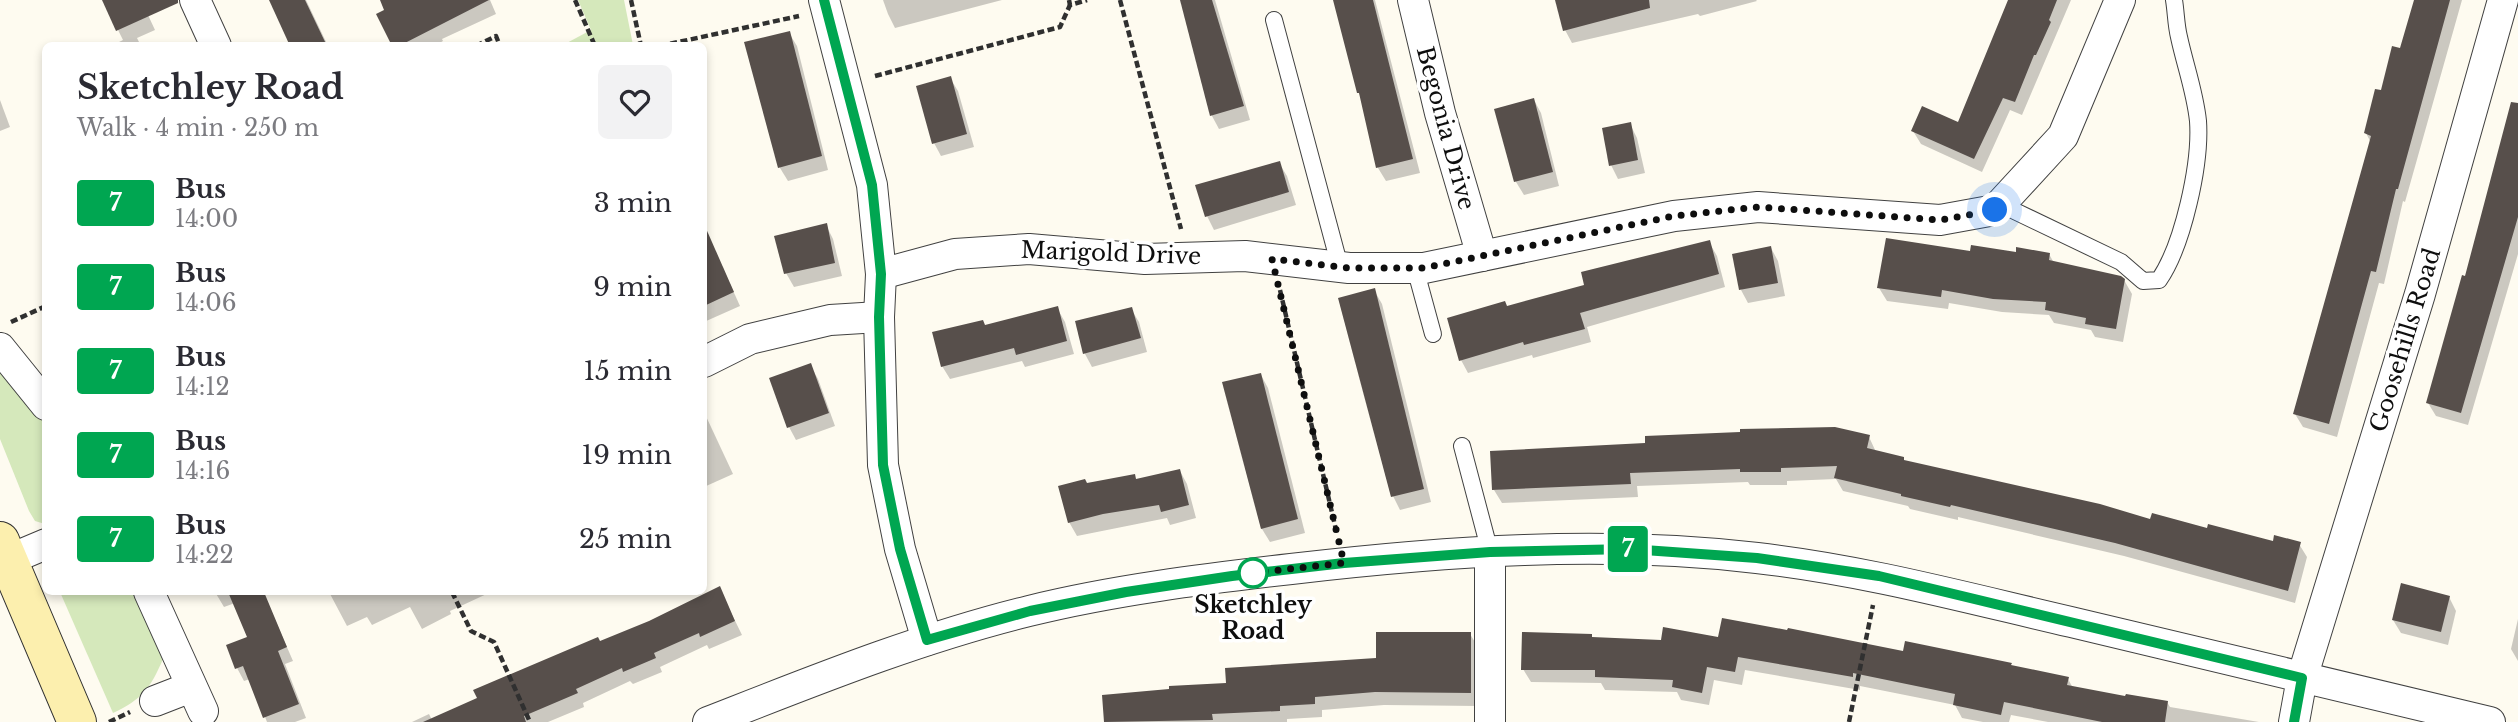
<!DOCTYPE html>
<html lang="en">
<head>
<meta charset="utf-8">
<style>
	body { margin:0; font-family:"Libre Baskerville",serif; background:#f2f2f3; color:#2b2b33; height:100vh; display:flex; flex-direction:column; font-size:26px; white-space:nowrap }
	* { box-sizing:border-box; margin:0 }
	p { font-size:23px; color:#7c7c81 }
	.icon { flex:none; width:38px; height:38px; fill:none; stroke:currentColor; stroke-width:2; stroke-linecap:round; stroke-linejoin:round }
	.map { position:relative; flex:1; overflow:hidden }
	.side { position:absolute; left:42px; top:42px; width:665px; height:553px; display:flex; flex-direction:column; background:#fff; border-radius:10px; box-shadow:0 4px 10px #0003 }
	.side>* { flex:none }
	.badge { padding:0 14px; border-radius:5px; font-size:24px; line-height:46px }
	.you { position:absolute; width:35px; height:35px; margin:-18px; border:5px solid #fff; border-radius:50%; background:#1a73e8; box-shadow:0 0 0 10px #1a73e833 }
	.map>.badge { position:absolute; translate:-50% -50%; box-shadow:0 0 0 4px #fff }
	.round { display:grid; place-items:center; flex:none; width:74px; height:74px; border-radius:10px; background:#f2f2f3 }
	.head { display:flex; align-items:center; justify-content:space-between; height:119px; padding:0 35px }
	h1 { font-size:33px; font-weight:800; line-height:52px }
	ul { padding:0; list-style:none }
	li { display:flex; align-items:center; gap:21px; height:84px; padding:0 35px }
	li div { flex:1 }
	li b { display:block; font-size:26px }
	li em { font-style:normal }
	li .badge { min-width:77px; font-weight:700; text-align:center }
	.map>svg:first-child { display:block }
	.green { fill:#d5e8bb }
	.shadow { fill:#0003 }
	.building { fill:#574f4b }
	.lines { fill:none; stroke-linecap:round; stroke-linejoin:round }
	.service-casing { stroke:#414141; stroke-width:18 }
	.minor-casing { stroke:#414141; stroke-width:32 }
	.secondary-casing { stroke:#303030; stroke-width:40 }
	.path { stroke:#303030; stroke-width:4.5; stroke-dasharray:7 3.5; stroke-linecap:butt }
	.service { stroke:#fff; stroke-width:16 }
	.minor { stroke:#fff; stroke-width:30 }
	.secondary { stroke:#fcefae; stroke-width:38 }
	.line-casing { stroke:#fff; stroke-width:16 }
	.line { stroke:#00a651; stroke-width:10 }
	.walk { stroke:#0e0e0e; stroke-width:7; stroke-dasharray:0 12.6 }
	.stop-dot { fill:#fff; stroke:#00a651; stroke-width:3.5 }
	.labels { text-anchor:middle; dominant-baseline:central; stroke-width:7; stroke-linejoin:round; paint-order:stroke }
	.street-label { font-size:23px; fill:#0e0e0e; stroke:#fff }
	.stop-label { font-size:23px; font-weight:bold; fill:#0e0e0e; stroke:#fff }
</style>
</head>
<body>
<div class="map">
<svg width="2518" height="722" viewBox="0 0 2518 722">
	<rect width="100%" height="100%" fill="#fefbf0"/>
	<g class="green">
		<polygon points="578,0 624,0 633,45 563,45 591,30"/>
		<polygon points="0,359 28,405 45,423 45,524 35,521 29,511 0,439"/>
		<path d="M60 592H140L163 659C150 689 142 699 113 713Z"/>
	</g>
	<g class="shadow">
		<polygon points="103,0 141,0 155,30 137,38 141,46 111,46 123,40"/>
		<polygon points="271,0 306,0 328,46 292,46"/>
		<polygon points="386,0 490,0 496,14 442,39 443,41 434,46 394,46"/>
		<polygon points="883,0 1002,0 895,28 888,14"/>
		<polygon points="1181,0 1215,0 1250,120 1219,129 1212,116"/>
		<polygon points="1334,0 1375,0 1420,173 1386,181 1378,168 1362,99 1359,93"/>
		<polygon points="1557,0 1756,0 1757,1 1700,16 1698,14 1572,43 1565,30"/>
		<polygon points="2010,0 2071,0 2022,115 2010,110 1982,172 1921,144 1913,131 1959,124"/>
		<polygon points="2415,0 2462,0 2405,202 2403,201 2384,284 2379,283 2337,437 2303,427 2295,414 2371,143 2366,133 2401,50"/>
		<polygon points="789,33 797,46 828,170 788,181 780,168 747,44"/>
		<polygon points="950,78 958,91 974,147 941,156 934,143"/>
		<polygon points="0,100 10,127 0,131"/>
		<polygon points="1534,100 1541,113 1559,186 1524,195 1516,182 1496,110"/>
		<polygon points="2518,123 2518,254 2468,425 2436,416 2428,403 2466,278"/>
		<polygon points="1630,124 1637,138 1645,173 1618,179 1611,165"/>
		<polygon points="1279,163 1287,176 1296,205 1214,230 1207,216"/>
		<polygon points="826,225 833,239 842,276 794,287 786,273"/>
		<polygon points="704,226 740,306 704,322"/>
		<polygon points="1709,242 1717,256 1725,287 1587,327 1591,342 1533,358 1532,355 1468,373 1461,360 1507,308 1586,286"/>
		<polygon points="1771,248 1778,261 1785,296 1748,303 1741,290"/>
		<polygon points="1972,253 2049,254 2054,263 2124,280 2132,294 2123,342 2095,337 2091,330 2054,323 2049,315 2002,312 1949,303 1948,309 1887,301 1879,288"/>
		<polygon points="1374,290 1382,304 1431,502 1400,510 1393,496"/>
		<polygon points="1057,308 1065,322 1074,354 1025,367 1022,361 950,379 942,366 985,327"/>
		<polygon points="1131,309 1139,322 1147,352 1092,367 1085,354 1077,323"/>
		<polygon points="810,365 818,379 835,426 796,440 789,427"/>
		<polygon points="1261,375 1268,388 1305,533 1270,542 1262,529"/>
		<polygon points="704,412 733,474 704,487"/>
		<polygon points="1869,437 1876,452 1905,462 2151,521 2274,543 2299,544 2307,557 2295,603 2124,556 1958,517 1958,520 1910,509 1908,506 1843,491 1836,479 1787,481 1787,485 1750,485 1748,482 1637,486 1638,497 1502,503 1494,490"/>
		<polygon points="1180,471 1187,484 1196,518 1170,525 1167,518 1077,536 1069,522 1087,485 1134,476 1137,481"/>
		<polygon points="719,588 742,635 709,649 707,645 660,667 662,672 633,684 630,681 583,703 584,707 548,722 412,722 429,714 432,720 649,622"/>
		<polygon points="215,592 263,592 293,661 285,664 306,718 295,722 267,722 250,679 244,681 237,668 249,638 235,603 224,607"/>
		<polygon points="329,592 491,592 450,611 451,614 422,629 410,607 372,625 367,617 347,626"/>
		<polygon points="2449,597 2456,611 2448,645 2401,633 2393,620"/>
		<polygon points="2518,619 2518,661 2511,649"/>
		<polygon points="1470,634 1478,647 1478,706 1384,705 1322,710 1322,717 1287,719 1287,722 1106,722 1104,697 1227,685 1378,660"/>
		<polygon points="1592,639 1663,641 1720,639 1904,653 2012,667 2068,679 2073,688 2127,698 2167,702 2170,707 2259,722 2048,722 2011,715 2009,722 1983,722 1962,718 1955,705 1860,686 1860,690 1745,670 1742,685 1714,680 1709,705 1681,700 1677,692 1605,690 1601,683 1531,682 1523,669"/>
	</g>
	<g class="building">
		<polygon points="102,0 178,0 178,3 116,31"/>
		<polygon points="269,0 305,0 327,46 290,46"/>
		<polygon points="380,0 489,0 399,46 392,46 376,14 384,10"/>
		<polygon points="1180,0 1212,0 1244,106 1210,116"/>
		<polygon points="1333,0 1373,0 1413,159 1376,168 1359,93 1357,93"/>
		<polygon points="1555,0 1649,0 1650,8 1563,31"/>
		<polygon points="2008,0 2057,0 2049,20 2051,22 2036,55 2034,55 2015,102 2003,98 1974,159 1911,131 1922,106 1958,122"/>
		<polygon points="2414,0 2450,0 2398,189 2396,189 2376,272 2371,271 2329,424 2293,414 2371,136 2364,133 2375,89 2381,90 2392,46 2400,48"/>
		<polygon points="790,31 822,156 778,168 744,42"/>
		<polygon points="951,76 967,134 932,144 916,86"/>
		<polygon points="1534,98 1553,172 1514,182 1494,109"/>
		<polygon points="2511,102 2518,103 2518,217 2461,413 2426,403 2462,275 2465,276"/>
		<polygon points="1631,122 1638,160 1609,166 1602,128"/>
		<polygon points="1280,161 1289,192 1205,217 1195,185"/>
		<polygon points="827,223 835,263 784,274 774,236"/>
		<polygon points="704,224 734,292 704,306"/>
		<polygon points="1886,238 1970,251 1971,245 2016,252 2016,247 2050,253 2049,260 2121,276 2125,279 2116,329 2085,324 2086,318 2045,310 2046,302 1993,299 1942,290 1941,297 1877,288"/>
		<polygon points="1710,240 1719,274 1580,313 1585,329 1524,345 1523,342 1459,361 1447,318 1505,301 1507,306 1584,285 1581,272"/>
		<polygon points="1771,246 1778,283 1739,290 1732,254"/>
		<polygon points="1375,288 1424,489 1391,497 1338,298"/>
		<polygon points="1058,306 1067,341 1016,355 1014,348 941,367 932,332 983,320 985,325"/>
		<polygon points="1132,307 1141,338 1083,354 1075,321"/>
		<polygon points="811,363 829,413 787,428 769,378"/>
		<polygon points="1261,373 1298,519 1261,529 1222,382"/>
		<polygon points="1835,427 1870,435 1867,448 1904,457 1904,460 2100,504 2150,519 2152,513 2207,528 2208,524 2273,541 2274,535 2301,542 2288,591 2115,543 1951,505 1950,507 1901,496 1901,494 1834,478 1837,466 1781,468 1781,472 1740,472 1740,469 1630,473 1631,484 1492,490 1490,451 1645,443 1645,436 1740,432 1740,429"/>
		<polygon points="1180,469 1189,505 1161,512 1159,505 1103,514 1068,523 1058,486 1085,479 1087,483 1135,474 1136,479"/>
		<polygon points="2401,583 2450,596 2441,632 2392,620"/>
		<polygon points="720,586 735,621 700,637 699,633 654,653 656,658 623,672 622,668 576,689 578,693 524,716 526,722 423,722 477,698 473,690 598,637 600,641 649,621"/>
		<polygon points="228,592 264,592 287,647 278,651 299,704 263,718 243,666 235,669 226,645 247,637"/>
		<polygon points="1722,618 1787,630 1788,628 1903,651 1905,641 2012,663 2011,665 2069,677 2067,685 2125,696 2126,694 2168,701 2165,722 2102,722 2004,702 2001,715 1953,705 1955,694 1853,673 1853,677 1738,657 1735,672 1707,667 1702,693 1672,687 1673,680 1595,677 1595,670 1521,670 1522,632 1592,634 1592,637 1661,640 1663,627 1718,637"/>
		<polygon points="1376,632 1471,632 1471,693 1375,692 1315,697 1315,704 1280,706 1280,711 1212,714 1213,720 1104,722 1102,695 1169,689 1169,686 1226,683 1225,668 1376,658"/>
	</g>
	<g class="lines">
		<g class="service-casing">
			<g id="service">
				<polyline points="1274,20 1340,267"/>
				<path d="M2000 204 2121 262 2143 281 2159 280C2183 245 2201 164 2198 121 2195 92 2185 65 2179 37 2176 25 2176 12 2174 0"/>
				<polyline points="1415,268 1433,334"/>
				<polyline points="1462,446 1490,552"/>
			</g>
		</g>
		<g class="minor-casing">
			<g id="minor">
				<polyline points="195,0 216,46"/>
				<polyline points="824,0 872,185 881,274 879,317 883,465 900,549 927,640"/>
				<polyline points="1413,0 1440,113 1482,256"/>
				<polyline points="881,274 955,254 1029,249 1145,259 1245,256 1349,268 1424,268 1674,216 1758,207 1940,220 1995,210 2063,136 2120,0"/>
				<polyline points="0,348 46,405"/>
				<polyline points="704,362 750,339 830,320 879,317"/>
				<polyline points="1490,552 1490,722"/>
				<polyline points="8,560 46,544"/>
				<polyline points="149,592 203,711"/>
				<polyline points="155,701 191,687"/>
				<path d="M708 722C813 681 919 638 1029 611 1114 590 1204 579 1291 569 1445 551 1603 540 1757 558 1864 570 1967 598 2071 622 2211 656 2351 689 2490 722"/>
				<polyline points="2294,722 2302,678 2420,294 2503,0"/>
			</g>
		</g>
		<g class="secondary-casing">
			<polyline id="secondary" points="0,541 77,722"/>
		</g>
		<g class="path">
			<polyline points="575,0 595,46"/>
			<polyline points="631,0 641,46"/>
			<polyline points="1069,0 1070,5 1087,0"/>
			<polyline points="1120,0 1181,229"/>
			<polyline points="476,46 496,36 500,46"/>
			<polyline points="660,46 799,16"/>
			<polyline points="875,76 1060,27 1070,5"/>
			<polyline points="1280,290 1337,534"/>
			<polyline points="11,322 46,306"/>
			<polyline points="452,592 471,631 494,642 530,722"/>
			<polyline points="109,722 130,712"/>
			<polyline points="1849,722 1873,605"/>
		</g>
		<use href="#service" class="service"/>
		<use href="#minor" class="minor"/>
		<use href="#secondary" class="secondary"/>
	</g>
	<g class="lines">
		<g class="line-casing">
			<polyline id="line" points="824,0 872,185 881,274 879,317 883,465 900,549 927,640 1030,611 1126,592 1232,576 1344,563 1490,552 1630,549 1757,558 1879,576 2302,678 2294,722"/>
		</g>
		<use href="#line" class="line"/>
		<polyline class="walk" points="1253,573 1344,563 1272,259 1349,268 1424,268 1674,216 1758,207 1940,220 1995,210"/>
	</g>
	<circle class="stop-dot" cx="1253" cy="573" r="14"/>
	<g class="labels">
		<g class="street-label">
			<text transform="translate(1446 128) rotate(75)">Begonia Drive</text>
			<text transform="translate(1111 253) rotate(2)">Marigold Drive</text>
			<text transform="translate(2405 340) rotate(-73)">Goosehills Road</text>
		</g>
		<g class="stop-label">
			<text x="1253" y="605">Sketchley<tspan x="1253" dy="26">Road</tspan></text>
		</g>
	</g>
</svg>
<div class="you" style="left:1995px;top:210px"></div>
<b class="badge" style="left:1628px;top:549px;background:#00a651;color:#fff">7</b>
<section class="side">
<div class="head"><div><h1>Sketchley Road</h1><p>Walk · 4 min · 250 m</p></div><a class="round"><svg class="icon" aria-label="heart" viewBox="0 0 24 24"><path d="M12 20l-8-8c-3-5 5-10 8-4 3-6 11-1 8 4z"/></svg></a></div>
<ul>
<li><span class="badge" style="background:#00a651;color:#fff">7</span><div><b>Bus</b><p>14:00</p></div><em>3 min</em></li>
<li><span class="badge" style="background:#00a651;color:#fff">7</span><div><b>Bus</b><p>14:06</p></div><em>9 min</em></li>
<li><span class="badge" style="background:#00a651;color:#fff">7</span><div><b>Bus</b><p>14:12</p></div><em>15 min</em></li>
<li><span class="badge" style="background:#00a651;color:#fff">7</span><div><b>Bus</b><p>14:16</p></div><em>19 min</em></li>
<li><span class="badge" style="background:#00a651;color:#fff">7</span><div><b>Bus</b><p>14:22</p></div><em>25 min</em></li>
</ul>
</section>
</div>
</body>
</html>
